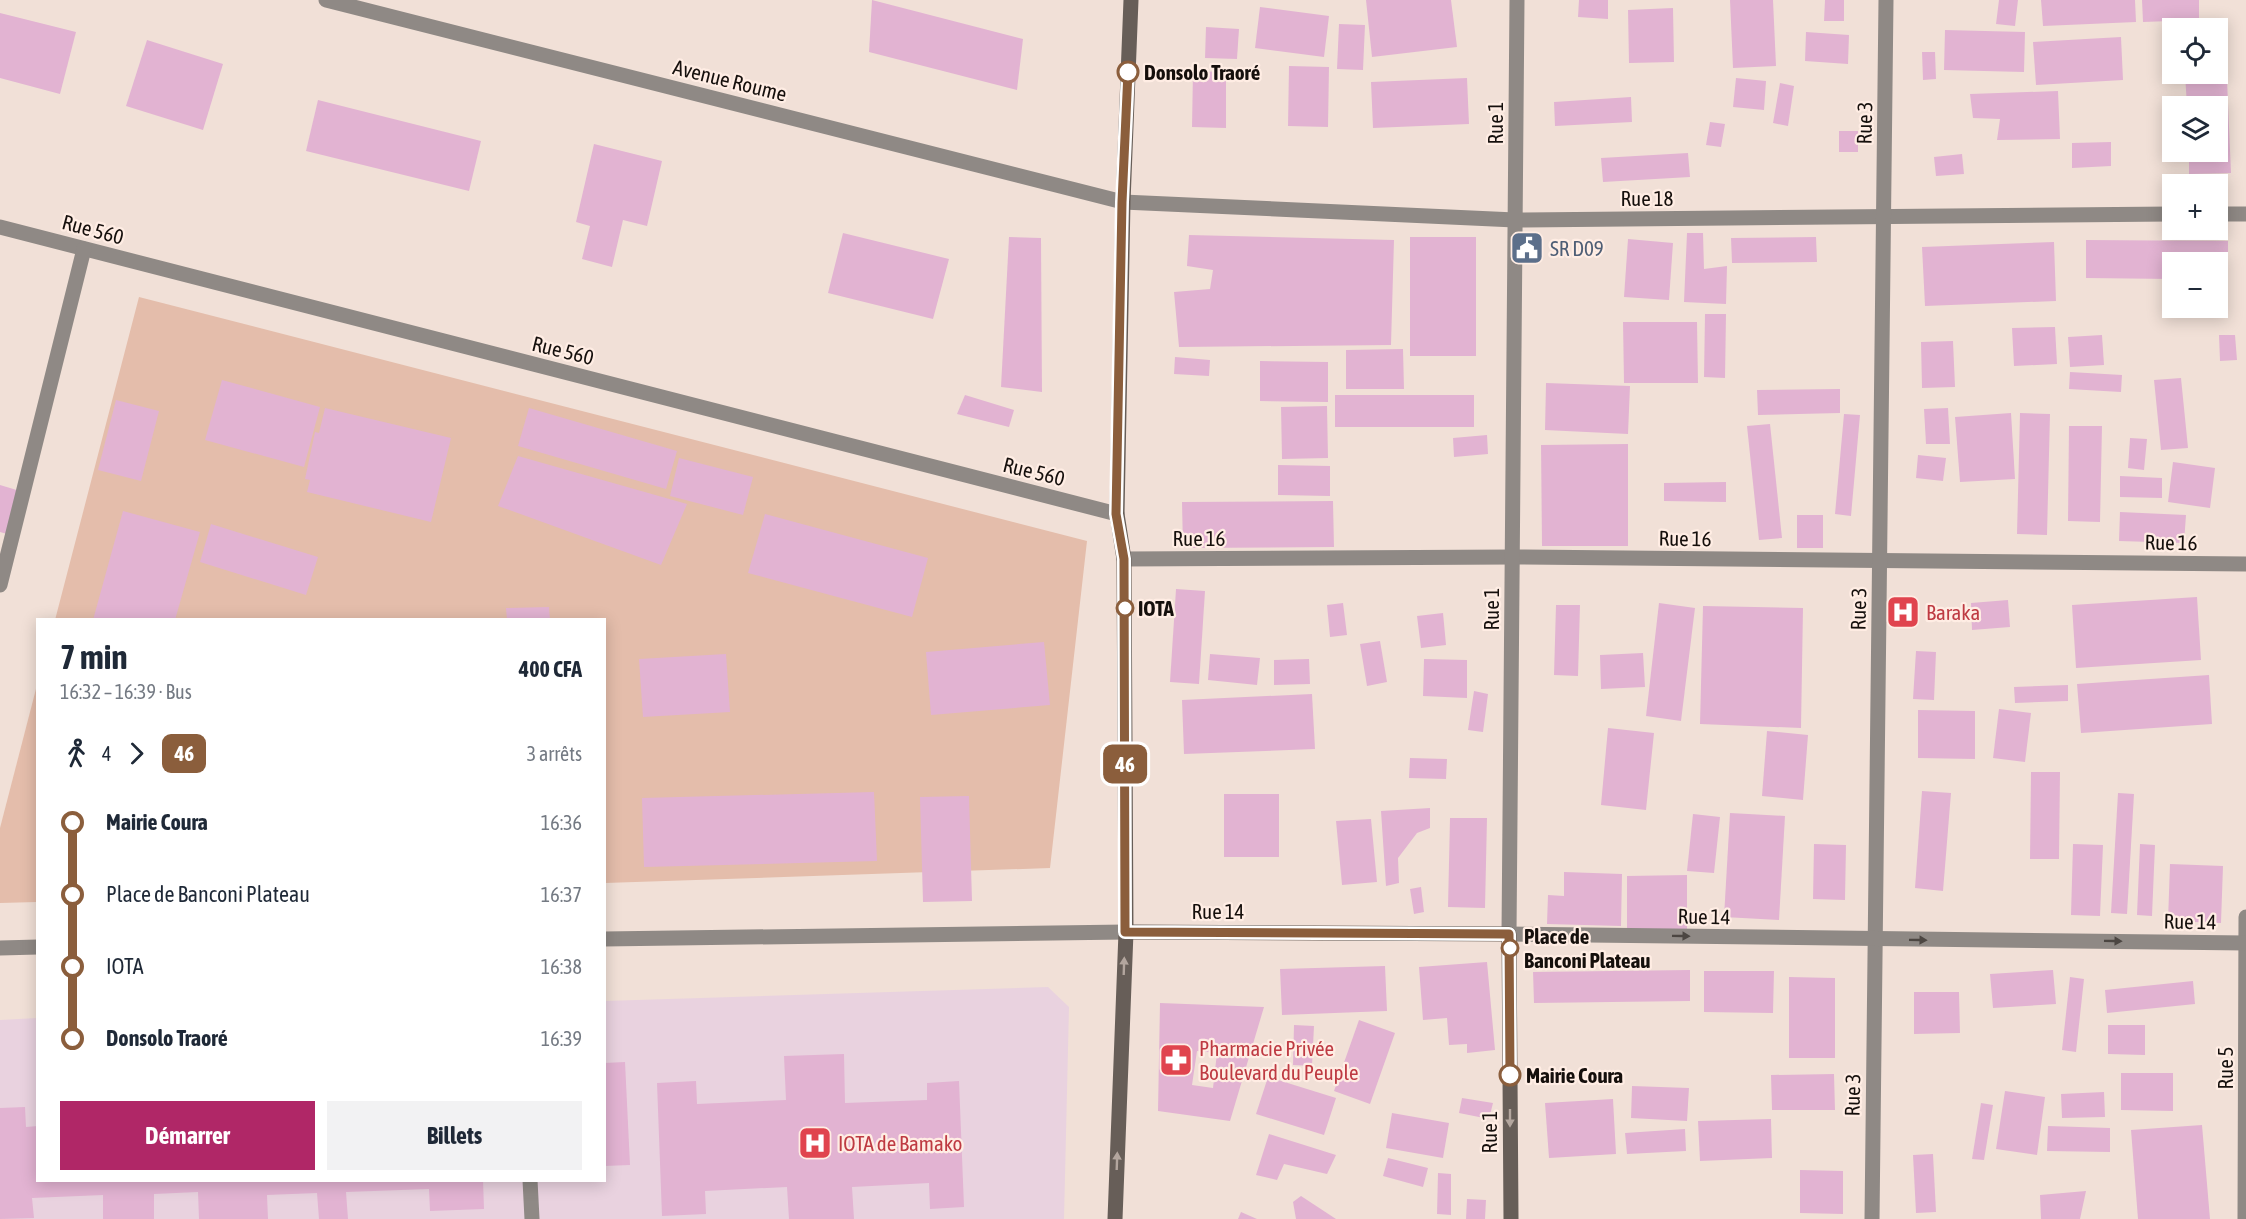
<!DOCTYPE html>
<html lang="fr">
<head>
<meta charset="utf-8">
<style>
	body { margin:0; font-family:"Asap Condensed",sans-serif; background:#f2f2f3; color:#1f2937; height:100vh; display:flex; flex-direction:column; font-size:22px; white-space:nowrap }
	* { box-sizing:border-box; margin:0 }
	p { font-size:20px; color:#747a83 }
	.icon { flex:none; width:33px; height:33px; fill:none; stroke:currentColor; stroke-width:2; stroke-linecap:round; stroke-linejoin:round }
	.map { position:relative; flex:1; overflow:hidden }
	.drawer { position:absolute; left:36px; top:618px; width:570px; height:564px; display:flex; flex-direction:column; background:#fff; border-radius:0px; box-shadow:0 3px 15px #0003 }
	.drawer>* { flex:none }
	.badge { padding:0 12px; border-radius:9px; font-size:21px; line-height:39px }
	.controls { position:absolute; left:2162px; top:18px; display:grid; gap:12px }
	.controls a { display:grid; place-items:center; width:66px; height:66px; border-radius:0px; background:#fff; box-shadow:0 3px 15px #0003; font-size:30px }
	.map>.badge { position:absolute; translate:-50% -50%; box-shadow:0 0 0 3px #fff }
	.legs { display:flex; align-items:center; gap:9px; height:66px; padding:0 24px; font-size:20px }
	.legs p { margin-inline-start:auto }
	.overview { display:flex; align-items:center; justify-content:space-between; height:102px; padding:0 24px }
	h1 { font-size:33px; font-weight:700; line-height:45px }
	.action { display:flex; gap:12px; margin-top:auto; padding:12px 24px }
	.action a { flex:1; height:69px; border-radius:0px; background:#b02767; color:#fff; font-size:24px; font-weight:700; line-height:69px; text-align:center }
	.action a+a { background:#f2f2f3; color:#1f2937 }
	ul { padding:0 24px; list-style:none }
	li { display:flex; align-items:center; gap:21px; height:72px; font-size:22px }
	li i { display:grid; place-items:center; width:9px; height:100%; margin:0 8px; background:currentColor }
	li i::after { content:''; width:15px; height:15px; margin:-8px; border:4px solid; border-radius:50%; background:#fff }
	li p { margin-inline-start:auto }
	li:first-child i { background:linear-gradient(#0000 50%,currentColor 0) }
	li:last-child i { background:linear-gradient(currentColor 50%,#0000 0) }
	.map>svg:first-child { display:block }
	.medical { fill:#e9d2df }
	.green { fill:#e4bdab }
	.building { fill:#e2b3d2; fill-rule:evenodd }
	.lines { fill:none; stroke-linecap:round; stroke-linejoin:round }
	.service { stroke:#8f8985; stroke-width:15 }
	.minor { stroke:#8f8985; stroke-width:15 }
	.tertiary { stroke:#8f8985; stroke-width:15 }
	.secondary { stroke:#675e58; stroke-width:15 }
	.oneway { fill:#4c4642 }
	.oneway2 { fill:#b3a69e }
	.line-1-casing { stroke:#fff; stroke-width:14 }
	.line-1 { stroke:#8b5e3c; stroke-width:9 }
	.stop-1-dot { fill:#fff; stroke:#8b5e3c; stroke-width:3 }
	.labels { text-anchor:middle; dominant-baseline:central; stroke-width:4.5; stroke-linejoin:round; paint-order:stroke }
	.stop-label { font-size:21px; font-weight:bold; fill:#150f0c; stroke:#ffede4; text-anchor:start }
	.street-label { font-size:21px; fill:#150f0c; stroke:#ffede4 }
	.service-label { font-size:21px; fill:#4e5e75; stroke:#ffede4; text-anchor:start }
	.health-label { font-size:21px; fill:#be3a42; stroke:#ffede4; text-anchor:start }
</style>
</head>
<body>
<div class="map">
<svg width="2246" height="1219" viewBox="0 0 2246 1219">
	<rect width="100%" height="100%" fill="#f1e0d7"/>
	<polygon class="medical" points="1048,987 1069,1007 1064,1219 0,1219 0,1020 37,1018 38,1180 604,1180 605,1001"/>
	<g class="green">
		<polygon points="139,297 1087,541 1050,868 605,883 604,620 55,620"/>
		<polygon points="37,685 37,902 0,903 0,828"/>
	</g>
	<g class="building">
		<polygon points="872,0 1023,39 1017,90 869,52"/>
		<polygon points="1366,0 1451,0 1457,47 1372,57"/>
		<polygon points="1579,0 1608,0 1608,19 1578,17"/>
		<polygon points="1730,0 1773,0 1776,66 1733,68"/>
		<polygon points="1825,0 1844,0 1844,21 1824,21"/>
		<polygon points="1999,0 2018,0 2015,26 1996,24"/>
		<polygon points="2041,0 2135,0 2136,22 2043,26"/>
		<polygon points="2142,0 2199,0 2199,20 2143,22"/>
		<polygon points="1260,7 1329,16 1324,57 1255,48"/>
		<polygon points="1673,8 1674,62 1629,63 1628,10"/>
		<polygon points="0,13 76,32 60,94 0,78"/>
		<polygon points="1339,24 1365,25 1363,70 1337,69"/>
		<polygon points="1206,27 1239,29 1237,59 1205,58"/>
		<polygon points="1945,30 2025,32 2024,72 1944,70"/>
		<polygon points="1806,32 1849,35 1848,64 1805,61"/>
		<polygon points="2225,33 2231,173 2189,174 2189,152 2217,152 2217,106 2187,106 2185,74 2217,74 2217,34"/>
		<polygon points="2121,37 2123,80 2036,85 2033,42"/>
		<polygon points="147,40 223,64 203,130 126,106"/>
		<polygon points="1922,52 1935,52 1936,79 1923,80"/>
		<polygon points="1289,66 1329,67 1328,127 1288,126"/>
		<polygon points="1193,71 1226,72 1226,128 1192,127"/>
		<polygon points="1467,78 1469,124 1373,128 1371,82"/>
		<polygon points="1736,78 1766,81 1764,110 1733,107"/>
		<polygon points="1780,83 1794,86 1788,126 1773,123"/>
		<polygon points="2058,91 2060,139 1997,140 2000,119 1973,118 1970,94"/>
		<polygon points="1631,97 1632,122 1555,126 1554,102"/>
		<polygon points="318,100 481,141 469,191 306,151"/>
		<polygon points="1710,122 1725,124 1721,147 1706,145"/>
		<rect x="1839" y="131" width="19" height="21"/>
		<polygon points="2111,142 2111,166 2072,168 2072,143"/>
		<polygon points="594,144 662,161 647,226 623,220 612,267 582,259 590,226 576,222"/>
		<polygon points="1688,153 1690,177 1603,182 1601,158"/>
		<polygon points="1962,154 1964,174 1936,176 1934,157"/>
		<polygon points="843,233 949,259 933,319 828,293"/>
		<polygon points="1687,233 1703,233 1704,269 1727,266 1726,304 1684,302"/>
		<polygon points="1189,235 1394,240 1391,345 1179,347 1174,292 1210,289 1213,270 1187,266"/>
		<polygon points="1009,237 1041,238 1042,392 1001,387"/>
		<rect x="1410" y="237" width="66" height="119"/>
		<polygon points="1816,237 1817,262 1732,263 1731,238"/>
		<polygon points="1628,239 1673,243 1669,300 1624,297"/>
		<polygon points="2086,240 2228,241 2228,279 2217,279 2217,262 2172,262 2172,279 2086,278"/>
		<polygon points="2054,242 2056,301 1925,306 1922,247"/>
		<polygon points="1705,314 1726,314 1725,378 1704,377"/>
		<polygon points="1623,322 1697,322 1698,383 1624,383"/>
		<polygon points="2055,327 2057,364 2014,366 2012,328"/>
		<polygon points="2102,335 2104,365 2070,367 2068,337"/>
		<polygon points="2219,335 2235,335 2237,360 2220,361"/>
		<polygon points="1953,341 1955,387 1922,388 1921,342"/>
		<polygon points="1403,349 1404,389 1346,389 1346,350"/>
		<polygon points="1175,357 1210,360 1209,376 1174,374"/>
		<polygon points="1260,361 1328,362 1328,402 1260,401"/>
		<polygon points="2070,372 2122,375 2121,392 2069,389"/>
		<polygon points="2181,378 2188,448 2161,450 2154,380"/>
		<polygon points="222,380 320,407 304,467 205,440"/>
		<polygon points="1546,383 1630,386 1628,434 1545,430"/>
		<polygon points="1840,389 1840,413 1758,415 1757,390"/>
		<polygon points="965,395 1014,410 1009,427 957,414"/>
		<rect x="1335" y="395" width="139" height="32"/>
		<polygon points="116,400 159,411 141,481 98,470"/>
		<polygon points="1327,406 1328,458 1282,459 1281,407"/>
		<polygon points="325,408 451,438 431,522 307,492 310,480 305,479 315,432 319,433"/>
		<polygon points="529,408 677,451 666,489 518,446"/>
		<polygon points="1948,408 1950,444 1926,444 1924,409"/>
		<polygon points="2011,413 2015,479 1960,482 1955,417"/>
		<polygon points="2020,413 2050,414 2047,535 2017,534"/>
		<polygon points="1844,414 1860,415 1851,516 1835,514"/>
		<polygon points="1770,424 1782,538 1759,540 1747,426"/>
		<polygon points="2069,426 2102,426 2100,522 2068,521"/>
		<polygon points="1487,435 1488,454 1454,457 1453,438"/>
		<polygon points="2130,438 2147,439 2144,470 2128,468"/>
		<polygon points="1628,444 1628,546 1542,546 1541,445"/>
		<polygon points="1918,455 1946,458 1943,481 1916,478"/>
		<polygon points="518,456 687,504 661,565 498,506"/>
		<polygon points="679,458 753,477 743,515 670,496"/>
		<polygon points="2173,462 2215,468 2210,508 2168,502"/>
		<polygon points="1278,465 1330,466 1330,496 1278,495"/>
		<polygon points="2120,476 2162,478 2162,498 2120,497"/>
		<polygon points="1726,482 1726,502 1664,501 1664,483"/>
		<polygon points="0,485 20,491 7,534 0,532"/>
		<polygon points="1333,501 1334,547 1183,548 1182,502"/>
		<polygon points="123,511 200,532 175,620 93,620"/>
		<polygon points="2120,512 2186,515 2184,543 2119,541"/>
		<polygon points="765,514 928,558 912,617 748,573"/>
		<rect x="1797" y="515" width="26" height="33"/>
		<polygon points="211,524 318,557 306,595 200,562"/>
		<polygon points="1176,589 1205,591 1199,684 1170,682"/>
		<polygon points="2197,597 2201,660 2076,668 2072,605"/>
		<polygon points="2008,600 2010,627 1972,630 1971,603"/>
		<polygon points="1343,603 1347,635 1330,637 1327,605"/>
		<polygon points="1659,603 1695,608 1681,721 1646,716"/>
		<polygon points="1556,605 1580,605 1578,676 1554,675"/>
		<polygon points="1703,606 1803,608 1801,728 1700,724"/>
		<polygon points="549,607 550,620 507,620 506,608"/>
		<polygon points="1443,613 1446,645 1421,648 1417,616"/>
		<polygon points="1380,641 1387,682 1367,686 1360,644"/>
		<polygon points="1044,642 1050,705 931,715 926,652"/>
		<polygon points="1916,651 1936,652 1934,700 1913,699"/>
		<polygon points="1643,653 1645,687 1601,689 1600,655"/>
		<polygon points="726,654 730,712 643,717 639,659"/>
		<polygon points="1210,654 1260,658 1257,685 1208,680"/>
		<polygon points="1309,659 1310,684 1274,685 1274,660"/>
		<polygon points="1424,659 1467,660 1467,698 1423,696"/>
		<polygon points="2209,675 2212,724 2081,733 2077,684"/>
		<polygon points="2068,685 2068,701 2015,703 2014,687"/>
		<polygon points="1474,691 1488,694 1483,732 1468,730"/>
		<polygon points="1312,694 1315,749 1184,754 1182,700"/>
		<polygon points="1999,709 2031,713 2025,762 1993,758"/>
		<polygon points="1918,710 1975,711 1975,759 1918,758"/>
		<polygon points="1608,728 1654,733 1646,810 1601,805"/>
		<polygon points="1767,731 1808,735 1803,800 1762,796"/>
		<polygon points="1410,758 1447,759 1446,779 1409,778"/>
		<polygon points="2031,772 2060,772 2059,859 2030,859"/>
		<polygon points="1922,791 1951,793 1943,891 1915,888"/>
		<polygon points="874,792 877,861 644,867 642,798"/>
		<polygon points="2118,793 2134,794 2127,914 2111,913"/>
		<rect x="1224" y="794" width="55" height="63"/>
		<polygon points="969,796 972,901 923,902 920,797"/>
		<polygon points="1430,808 1430,828 1417,833 1398,858 1399,883 1386,886 1381,811"/>
		<polygon points="1730,813 1785,816 1779,920 1724,917"/>
		<polygon points="1693,814 1720,817 1714,873 1687,871"/>
		<polygon points="1450,818 1487,818 1485,908 1448,907"/>
		<polygon points="1371,819 1377,882 1342,885 1336,821"/>
		<polygon points="1814,844 1846,845 1845,900 1813,899"/>
		<polygon points="2073,844 2103,845 2100,916 2071,915"/>
		<polygon points="2140,844 2155,845 2152,916 2137,915"/>
		<polygon points="2170,864 2223,866 2221,923 2168,921"/>
		<polygon points="1564,872 1622,874 1621,926 1547,924 1548,895 1564,896"/>
		<polygon points="1687,875 1687,929 1627,929 1627,876"/>
		<polygon points="1421,887 1424,912 1414,914 1410,889"/>
		<polygon points="1487,962 1495,1050 1467,1053 1467,1044 1449,1045 1447,1018 1423,1020 1419,967"/>
		<polygon points="1385,966 1387,1011 1282,1015 1280,969"/>
		<polygon points="1690,970 1690,1001 1534,1003 1533,972"/>
		<polygon points="2053,970 2056,1004 1993,1008 1990,974"/>
		<polygon points="1704,971 1774,971 1773,1013 1704,1012"/>
		<polygon points="1789,977 1835,978 1835,1058 1789,1058"/>
		<polygon points="2070,977 2084,979 2076,1052 2062,1050"/>
		<polygon points="2193,981 2195,1004 2107,1013 2105,990"/>
		<polygon points="1914,992 1959,992 1960,1033 1914,1034"/>
		<path d="M1160 1003 1264 1007 1230 1121 1158 1111ZM1197 1051 1217 1053 1213 1088 1192 1085Z"/>
		<polygon points="1359,1020 1395,1033 1370,1104 1334,1091"/>
		<polygon points="1294,1025 1314,1026 1312,1066 1293,1065"/>
		<polygon points="2108,1025 2145,1025 2145,1055 2108,1054"/>
		<polygon points="844,1054 845,1103 927,1100 927,1083 959,1081 964,1207 930,1209 929,1183 852,1187 854,1219 789,1219 787,1187 705,1191 706,1214 662,1216 657,1083 696,1081 697,1104 786,1100 784,1056"/>
		<polygon points="625,1062 630,1165 604,1166 604,1063"/>
		<polygon points="2121,1073 2173,1073 2173,1111 2121,1110"/>
		<polygon points="1834,1074 1835,1110 1772,1110 1771,1075"/>
		<polygon points="1268,1077 1336,1098 1324,1135 1256,1114"/>
		<polygon points="1632,1086 1689,1088 1687,1121 1631,1118"/>
		<polygon points="2005,1091 2045,1097 2037,1155 1996,1149"/>
		<polygon points="2104,1092 2105,1117 2062,1118 2061,1094"/>
		<polygon points="1462,1098 1493,1103 1489,1119 1459,1113"/>
		<polygon points="1613,1099 1616,1154 1549,1158 1545,1103"/>
		<polygon points="1981,1103 1993,1105 1984,1160 1972,1159"/>
		<polygon points="25,1107 26,1127 38,1126 38,1180 483,1180 484,1209 430,1211 429,1189 346,1192 348,1219 319,1219 317,1193 267,1195 268,1219 199,1219 198,1192 154,1194 154,1219 103,1219 103,1195 32,1198 34,1218 0,1219 0,1108"/>
		<polygon points="1392,1113 1449,1123 1443,1158 1386,1148"/>
		<polygon points="1771,1119 1772,1158 1700,1161 1698,1121"/>
		<polygon points="2202,1125 2210,1219 2138,1219 2131,1130"/>
		<polygon points="2048,1126 2110,1128 2110,1152 2047,1151"/>
		<polygon points="1685,1129 1686,1151 1627,1154 1625,1133"/>
		<polygon points="1269,1134 1336,1155 1327,1174 1284,1164 1277,1180 1256,1175"/>
		<polygon points="1933,1154 1936,1212 1916,1213 1913,1155"/>
		<polygon points="1388,1158 1428,1168 1423,1187 1383,1176"/>
		<polygon points="1800,1170 1843,1171 1843,1214 1800,1213"/>
		<polygon points="1438,1173 1451,1174 1451,1215 1437,1214"/>
		<polygon points="2086,1191 2080,1219 2041,1219 2040,1195"/>
		<polygon points="1301,1196 1336,1219 1296,1219 1293,1202"/>
		<polygon points="1467,1199 1486,1200 1485,1219 1466,1219"/>
		<polygon points="1241,1212 1257,1219 1238,1219"/>
	</g>
	<g class="lines">
		<polyline class="service" points="530,1180 532,1219"/>
		<g class="minor">
			<polyline points="326,0 1123,202 1515,220 2172,214"/>
			<polyline points="2217,214 2246,214"/>
			<polyline points="0,227 1117,514"/>
			<polyline points="1124,559 1513,557 2246,564"/>
			<polyline points="0,585 84,249"/>
			<polyline points="1509,934 1517,0"/>
			<polyline points="1872,1219 1886,0"/>
			<polyline points="2245,1219 2246,917"/>
		</g>
		<g class="tertiary">
			<polyline points="1509,934 2246,943"/>
			<polyline points="604,939 1126,932"/>
			<polyline points="0,948 38,947"/>
		</g>
		<g class="secondary">
			<polyline points="1126,932 1509,934 1511,1219"/>
			<polyline points="1115,1219 1126,932 1124,559 1117,514 1123,202 1131,0"/>
		</g>
	</g>
	<defs><path id="oneway-solid" d="M-6-.8H1V-3.2L6.5 0L1 3.2V.8H-6Z" transform="scale(1.5)"/></defs>
	<g class="oneway">
		<use href="#oneway-solid" transform="translate(1681 936) rotate(1)"/>
		<use href="#oneway-solid" transform="translate(1918 940) rotate(1)"/>
		<use href="#oneway-solid" transform="translate(2113 941) rotate(1)"/>
	</g>
	<g class="oneway2">
		<use href="#oneway-solid" transform="translate(1124 966) rotate(-88)"/>
		<use href="#oneway-solid" transform="translate(1510 1118) rotate(90)"/>
		<use href="#oneway-solid" transform="translate(1117 1161) rotate(-88)"/>
	</g>
	<g class="lines">
		<g class="line-1-casing">
			<polyline id="line-1" points="1128,72 1122,202 1116,514 1124,559 1125,932 1509,934 1510,1075"/>
		</g>
		<use href="#line-1" class="line-1"/>
	</g>
	<defs>
		<g id="civic-square" transform="scale(1.725)"><rect x="-9" y="-9" width="18" height="18" rx="4" fill="#5c6f8a" stroke="#ffede4"/><path d="M-.6-6.5H3V-4.5H.6V-3L4-1V1h2V6H-6V1h2V-1L-.6-3ZM-1.2 2.5V6h2.4V2.5Z" fill="#fff"/></g>
		<g id="hospital-square" transform="scale(1.725)"><rect x="-9" y="-9" width="18" height="18" rx="4" fill="#e0444e" stroke="#ffede4"/><path d="M-5-5h3v3.5h4V-5h3V5h-3V1.5h-4V5h-3Z" fill="#fff"/></g>
		<g id="pharmacy-square" transform="scale(1.725)"><rect x="-9" y="-9" width="18" height="18" rx="4" fill="#e0444e" stroke="#ffede4"/><path d="M-2-6h4v4h4v4h-4v4h-4v-4h-4v-4h4Z" fill="#fff"/></g>
	</defs>
	<g fill-rule="evenodd">
		<use href="#civic-square" x="1527" y="248"/>
		<use href="#hospital-square" x="1903" y="612"/>
		<use href="#pharmacy-square" x="1176" y="1060"/>
		<use href="#hospital-square" x="815" y="1143"/>
	</g>
	<g class="stop-1-dot">
		<circle cx="1128" cy="72" r="10"/>
		<circle cx="1125" cy="608" r="8"/>
		<circle cx="1510" cy="948" r="8"/>
		<circle cx="1510" cy="1075" r="10"/>
	</g>
	<g class="labels">
		<g class="stop-label">
			<text x="1144" y="72">Donsolo Traoré</text>
			<text x="1138" y="608">IOTA</text>
			<text x="1524" y="936">Place de<tspan x="1524" dy="24">Banconi Plateau</tspan></text>
			<text x="1526" y="1075">Mairie Coura</text>
		</g>
		<g class="street-label">
			<text transform="translate(730 80) rotate(14)">Avenue Roume</text>
			<text transform="translate(1495 123) rotate(-90)">Rue 1</text>
			<text transform="translate(1864 123) rotate(-89)">Rue 3</text>
			<text x="1647" y="198">Rue 18</text>
			<text transform="translate(93 229) rotate(15)">Rue 560</text>
			<text transform="translate(563 350) rotate(14)">Rue 560</text>
			<text transform="translate(1034 471) rotate(14)">Rue 560</text>
			<text x="1199" y="538">Rue 16</text>
			<text transform="translate(1685 538) rotate(1)">Rue 16</text>
			<text transform="translate(2171 542) rotate(1)">Rue 16</text>
			<text transform="translate(1491 609) rotate(-90)">Rue 1</text>
			<text transform="translate(1858 609) rotate(-89)">Rue 3</text>
			<text x="1218" y="911">Rue 14</text>
			<text transform="translate(1704 916) rotate(1)">Rue 14</text>
			<text transform="translate(2190 921) rotate(1)">Rue 14</text>
			<text transform="translate(2225 1068) rotate(-90)">Rue 5</text>
			<text transform="translate(1852 1095) rotate(-89)">Rue 3</text>
			<text transform="translate(1489 1132) rotate(-90)">Rue 1</text>
		</g>
		<g class="service-label">
			<text x="1550" y="248">SR D09</text>
		</g>
		<g class="health-label">
			<text x="1926" y="612">Baraka</text>
			<text x="1199" y="1048">Pharmacie Privée<tspan x="1199" dy="24">Boulevard du Peuple</tspan></text>
			<text x="838" y="1143">IOTA de Bamako</text>
		</g>
	</g>
</svg>
<div class="controls">
<a><svg class="icon" aria-label="locate" viewBox="0 0 24 24"><circle cx="12" cy="12" r="6"/><path d="M12 2v4M12 18v4M2 12h4M18 12h4"/></svg></a>
<a><svg class="icon" aria-label="layers" viewBox="0 0 24 24"><path d="M12 4l9 5-9 5-9-5zM3 14l9 5 9-5"/></svg></a>
<a>+</a>
<a>−</a>
</div>
<b class="badge" style="left:1125px;top:764px;background:#8b5e3c;color:#fff">46</b>
<section class="drawer">
<div class="overview"><div><h1>7 min</h1><p>16:32 – 16:39 · Bus</p></div><b>400 CFA</b></div>
<div class="legs"><svg class="icon" aria-label="walk" viewBox="0 0 24 24"><circle cx="13" cy="4" r="2"/><path d="M13 8l-2 6 4 7M11 14l-3 7M7 12l3-4h3l4 4"/></svg>4<svg class="icon" aria-label="forward" viewBox="0 0 24 24"><path d="M9 5l7 7-7 7"/></svg><b class="badge" style="background:#8b5e3c;color:#fff">46</b><p>3 arrêts</p></div>
<ul>
<li><i style="color:#8b5e3c"></i><b>Mairie Coura</b><p>16:36</p></li>
<li><i style="color:#8b5e3c"></i><span>Place de Banconi Plateau</span><p>16:37</p></li>
<li><i style="color:#8b5e3c"></i><span>IOTA</span><p>16:38</p></li>
<li><i style="color:#8b5e3c"></i><b>Donsolo Traoré</b><p>16:39</p></li>
</ul>
<div class="action"><a>Démarrer</a><a>Billets</a></div>
</section>
</div>
</body>
</html>
